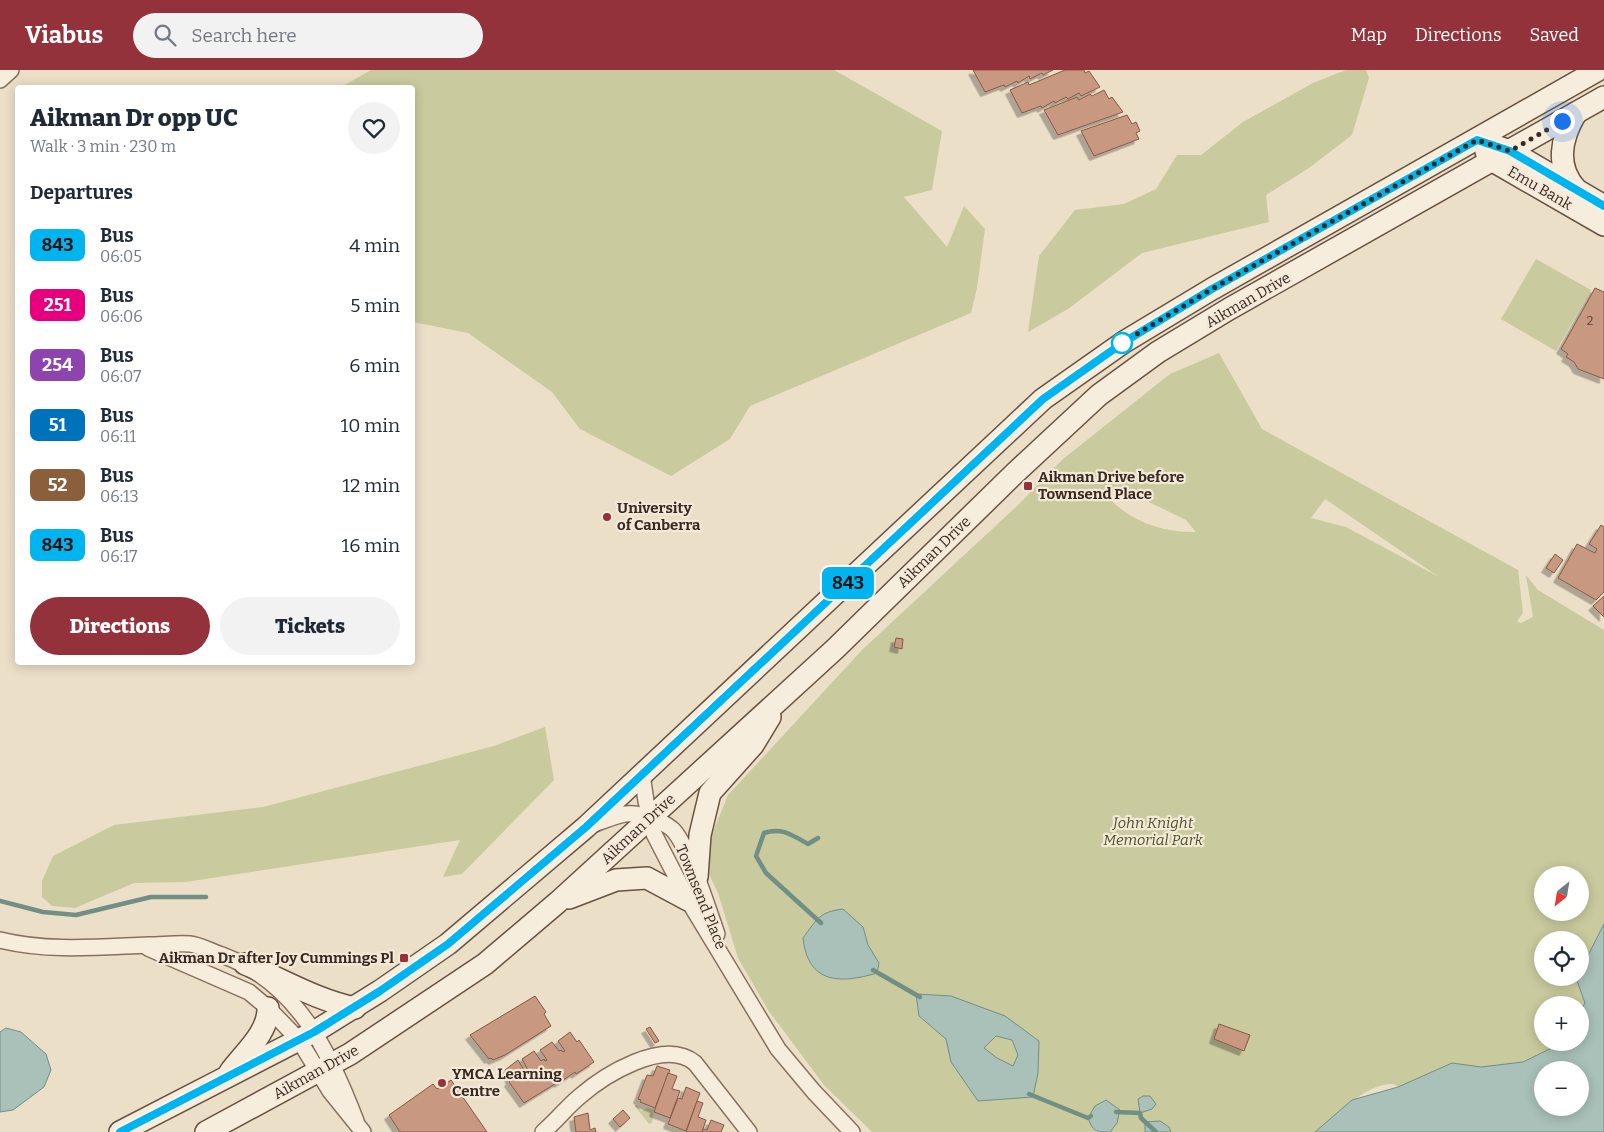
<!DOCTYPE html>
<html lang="en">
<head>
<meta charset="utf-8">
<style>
	body { margin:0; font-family:Bitter,serif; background:#f2f2f3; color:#1f2937; height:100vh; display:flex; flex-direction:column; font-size:19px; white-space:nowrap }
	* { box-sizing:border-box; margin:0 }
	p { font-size:16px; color:#747a83 }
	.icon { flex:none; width:28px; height:28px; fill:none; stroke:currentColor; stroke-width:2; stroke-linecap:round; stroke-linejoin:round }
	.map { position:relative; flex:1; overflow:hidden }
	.drawer { position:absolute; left:15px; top:15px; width:400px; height:580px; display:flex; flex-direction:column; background:#fff; border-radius:5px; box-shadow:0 2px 12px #0003 }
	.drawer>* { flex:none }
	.badge { padding:0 10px; border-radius:8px; font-size:18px; line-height:32px }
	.needle { width:32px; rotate:210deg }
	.tools { position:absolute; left:1534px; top:796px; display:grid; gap:10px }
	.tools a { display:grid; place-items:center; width:55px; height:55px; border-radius:50%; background:#fff; box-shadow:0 2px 12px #0003; font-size:25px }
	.you { position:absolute; width:25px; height:25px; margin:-12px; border:4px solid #fff; border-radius:50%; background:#1a73e8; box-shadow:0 0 0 8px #1a73e833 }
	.map>.badge { position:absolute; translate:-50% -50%; box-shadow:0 0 0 2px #fff }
	h2 { padding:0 15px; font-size:19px; line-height:45px }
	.round { display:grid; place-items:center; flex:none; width:52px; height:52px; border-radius:26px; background:#f2f2f3 }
	.overview { display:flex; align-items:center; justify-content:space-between; height:85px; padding:0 15px }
	h1 { font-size:24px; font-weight:800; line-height:38px }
	.button { display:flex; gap:10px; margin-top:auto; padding:10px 15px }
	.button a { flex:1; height:58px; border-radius:30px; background:#93323b; color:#fff; font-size:20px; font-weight:800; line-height:58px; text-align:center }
	.button a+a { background:#f2f2f3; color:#1f2937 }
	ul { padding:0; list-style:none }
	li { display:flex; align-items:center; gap:15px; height:60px; padding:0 15px }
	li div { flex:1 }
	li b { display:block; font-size:19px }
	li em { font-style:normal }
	li .badge { min-width:55px; font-weight:700; text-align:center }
	header { display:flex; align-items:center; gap:30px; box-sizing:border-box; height:70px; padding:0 25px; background:#93323b; color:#fff }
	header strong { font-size:24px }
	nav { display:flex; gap:28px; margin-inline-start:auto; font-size:18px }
	.search { width:350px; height:45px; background:#f2f2f3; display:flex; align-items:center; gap:12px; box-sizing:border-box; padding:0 18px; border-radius:28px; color:#747a83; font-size:19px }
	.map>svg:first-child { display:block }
	.green { fill:#c9ca9d; fill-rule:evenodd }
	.water { fill:#a9c1b8; stroke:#708f85; fill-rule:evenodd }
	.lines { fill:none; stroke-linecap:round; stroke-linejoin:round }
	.stream { stroke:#708f85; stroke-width:4.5 }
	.building { fill:#c89881; stroke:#855945; filter:url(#shadow) }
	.street-casing { stroke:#87715e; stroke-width:18 }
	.secondary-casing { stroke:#695241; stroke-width:24 }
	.street { stroke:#f7eddc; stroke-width:15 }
	.secondary { stroke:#f7eddc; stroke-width:21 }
	.line-casing { stroke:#fff; stroke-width:11 }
	.line { stroke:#00b5ef; stroke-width:8 }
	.walk { stroke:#392a21; stroke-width:5; stroke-dasharray:0 9 }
	.stop-dot { fill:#fff; stroke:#00b5ef; stroke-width:2.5 }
	.poi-dot { fill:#93323b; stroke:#f4e9d8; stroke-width:2 }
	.labels { text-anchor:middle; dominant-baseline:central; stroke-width:4.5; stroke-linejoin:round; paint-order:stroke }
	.number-label { font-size:12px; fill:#5d4639 }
	.street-label { font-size:15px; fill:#392a21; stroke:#f4e9d8 }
	.poi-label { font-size:15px; font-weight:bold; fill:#392a21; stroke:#f4e9d8; text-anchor:start }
	.park-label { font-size:15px; font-style:italic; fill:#4d5429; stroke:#f4e9d8 }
</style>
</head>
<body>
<header>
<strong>Viabus</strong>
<div class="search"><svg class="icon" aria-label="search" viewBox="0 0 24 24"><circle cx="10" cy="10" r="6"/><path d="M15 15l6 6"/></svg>Search here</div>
<nav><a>Map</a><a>Directions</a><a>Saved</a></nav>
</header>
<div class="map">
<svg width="1604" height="1062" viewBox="0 0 1604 1062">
	<defs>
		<filter id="shadow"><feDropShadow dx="-4.5" dy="4.5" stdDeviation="0" flood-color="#0004"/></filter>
	</defs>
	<rect width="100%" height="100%" fill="#ecdfc8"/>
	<g class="green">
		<polygon points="371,0 834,0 942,61 932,120 904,127 947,177 964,136 985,159 977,218 971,243 750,336 730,369 671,406 580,359 552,322 468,263 413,252 412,18 341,17"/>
		<polygon points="1346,0 1366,0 1369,8 1352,65 1309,98 1266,125 1269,152 1142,183 1068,239 1028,262 1039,186 1075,140 1124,134 1156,119 1177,85 1201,85 1243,52 1313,13"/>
		<polygon points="1536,189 1591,220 1556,281 1501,249"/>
		<path d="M1219 283 1262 359 1518 500 1523 543 1517 551 1521 553 1533 547 1526 505 1538 520 1604 560V854L1580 901V870H1542V908H1577L1585 933 1580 941V935H1542V972L1562 973 1561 974 1523 992 1398 1017 1394 1014C1365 1013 1341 1042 1323 1062H872L824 1015 768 940 738 888 718 823 707 800 710 794 708 774 728 725 862 580 1018 435 1063 389 1170 304ZM1120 418 1186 450 1196 462C1163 463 1129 451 1107 426ZM1325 429 1439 507 1346 457 1311 448ZM1542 805H1580V842H1542Z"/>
		<polygon points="545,657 554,710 462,804 443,807 460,770 186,812 134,813 75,838 52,836 42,827 42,811 53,786 114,755 263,737 494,676"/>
		<polygon points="634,1035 637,1035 641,1041 647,1038 654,1039 652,1053 649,1054"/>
	</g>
	<g class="water">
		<path d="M843 839 863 857 868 875 879 893 877 903C840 914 808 914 803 868 817 849 819 842 843 839Z"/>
		<path d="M1604 854V1062H1315L1352 1030 1398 1017 1452 993 1481 997 1523 992 1562 973 1580 972V941L1585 933 1576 908H1580V901ZM1542 1000H1580V1038H1542Z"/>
		<path d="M916 924 951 926 1005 946 1039 971 1038 1003 1033 1027 978 1031 951 992 946 969 919 946ZM996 966 1012 970 1018 985 1013 996 997 988 984 978Z"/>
		<polygon points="6,958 21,962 46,984 51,1000 44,1017 13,1040 0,1042 0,962"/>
		<polygon points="1143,1026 1150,1026 1156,1034 1152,1039 1140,1043 1138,1029"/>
		<path d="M1106 1030 1120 1040 1117 1053 1110 1062C1095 1062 1093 1061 1088 1048L1095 1036Z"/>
		<polygon points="1160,1051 1169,1057 1171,1062 1145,1062 1145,1052"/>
	</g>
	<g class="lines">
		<g class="stream">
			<path d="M818 768 808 774C792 765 782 757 764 763L756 786 766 803 821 853"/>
			<polyline points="0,831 43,842 76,845 151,827 206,827"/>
			<polyline points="873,900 920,927"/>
			<polyline points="1029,1024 1088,1048 1091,1046"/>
			<polyline points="1116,1042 1140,1043 1141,1048 1156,1062"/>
		</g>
	</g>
	<g class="building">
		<polygon points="973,0 1053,0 1043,5 1042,3 1030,9 1029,6 1018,13 1017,11 1005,17 1004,15 985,22"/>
		<polygon points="1065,0 1084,0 1085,3 1089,1 1100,17 1081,26 1079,23 1068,29 1066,27 1055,33 1054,31 1042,38 1041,36 1022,43 1010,20 1028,12 1029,15"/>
		<polygon points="1104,20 1109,29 1112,27 1123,42 1058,65 1044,40 1077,27 1079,30 1090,24 1092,26"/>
		<polygon points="1127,45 1132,54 1136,52 1140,61 1136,63 1139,69 1094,86 1081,61"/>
		<polygon points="1595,218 1604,222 1604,309 1578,299 1574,292 1566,287 1568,284 1561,279"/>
		<polygon points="1601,455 1604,457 1604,522 1596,530 1558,508 1577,474 1595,483 1597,479 1589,474"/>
		<polygon points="1555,484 1563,490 1554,503 1546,498"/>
		<polygon points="1604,526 1604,547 1593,536"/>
		<polygon points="896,568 903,569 902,579 894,577"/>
		<polygon points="535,926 546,942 544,944 551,956 505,985 493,990 491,988 489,989 470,965"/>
		<polygon points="1219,954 1250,965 1244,981 1214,969"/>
		<polygon points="650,957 659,971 655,973 646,959"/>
		<polygon points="570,962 577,972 579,970 594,992 576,1004 575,1002 559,1013 558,1012 524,1033 509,1012 511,1010 505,1000 518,990 524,1000 528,1000 522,989 534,981 541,991 544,989 545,991 547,990 540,980 552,972 559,981 561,980 563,982 565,981 558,971"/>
		<polygon points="657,996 670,1000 655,1038 640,1032 641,1030 638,1029 647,1005 653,1006"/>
		<polygon points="668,1003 677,1006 672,1019 680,1021 670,1048 654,1042"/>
		<polygon points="451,1010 487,1062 400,1062 389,1045 433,1014 437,1019"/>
		<polygon points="686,1017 700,1023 686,1061 668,1054 678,1028 682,1029"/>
		<polygon points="697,1031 703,1033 698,1047 706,1050 702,1062 686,1062"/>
		<polygon points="623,1040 630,1048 620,1057 613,1049"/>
		<polygon points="588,1043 590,1060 595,1058 596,1062 576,1062 574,1047"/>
		<polygon points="711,1050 724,1055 721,1062 702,1062 703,1059 707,1060"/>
	</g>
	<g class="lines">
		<g class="street-casing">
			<g id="street">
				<polyline points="0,10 11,0"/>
				<polyline points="642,705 646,731 654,764 688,830 778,979 814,1022 852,1062"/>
				<path d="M592 755C603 751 614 746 625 744 639 742 661 750 672 759 688 773 709 842 717 864"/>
				<path d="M0 870C49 882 98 877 148 875 161 875 176 873 190 874 200 875 212 882 222 885 297 913 329 980 356 1051"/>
				<polyline points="148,878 249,922 268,938 299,970 330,1021 363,1062"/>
				<path d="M543 1062C556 1051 566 1038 579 1027 603 1006 664 967 695 993L749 1062"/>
			</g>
		</g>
		<g class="secondary-casing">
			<g id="secondary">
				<polyline points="1498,77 1510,81 1604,136"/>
				<polyline points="1486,82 1493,91 1604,155"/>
				<path d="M1576 119C1555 96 1561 68 1576 43"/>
				<polyline points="697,807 700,765 710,723 753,675 770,647"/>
				<polyline points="569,828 616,810 647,808 688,830"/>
				<path d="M245 894C282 909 316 930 355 938"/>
				<path d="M230 1002C244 983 269 962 268 938"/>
				<polyline points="120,1062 314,962 380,921 448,874 586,757 1043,329 1124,272 1212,219 1598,0"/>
				<polyline points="206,1062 350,984 485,894 558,832 835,579 1015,403 1099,325 1158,282 1229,239 1604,27"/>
			</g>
		</g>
		<use href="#street" class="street"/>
		<use href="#secondary" class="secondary"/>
	</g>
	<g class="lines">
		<g class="line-casing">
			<polyline id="line" points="120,1062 314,962 380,921 448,874 586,757 1043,329 1124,272 1212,219 1477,70 1510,81 1604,136"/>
		</g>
		<use href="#line" class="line"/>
		<polyline class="walk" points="1122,273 1212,219 1477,70 1510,81 1562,51"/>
	</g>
	<circle class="stop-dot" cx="1122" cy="273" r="10"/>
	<g class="poi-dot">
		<rect x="1023" y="411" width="10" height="10" rx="2.5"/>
		<circle cx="607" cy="447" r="5"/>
		<rect x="399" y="883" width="10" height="10" rx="2.5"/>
		<circle cx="442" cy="1013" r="5"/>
	</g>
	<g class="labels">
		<g class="number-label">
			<text x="1590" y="251">2</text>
		</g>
		<g class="street-label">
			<text transform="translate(1540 118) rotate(30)">Emu Bank</text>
			<text transform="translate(1248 230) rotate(-30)">Aikman Drive</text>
			<text transform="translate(934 482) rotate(-44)">Aikman Drive</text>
			<text transform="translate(638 759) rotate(-43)">Aikman Drive</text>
			<text transform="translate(701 827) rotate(68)">Townsend Place</text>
			<text transform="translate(316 1002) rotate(-29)">Aikman Drive</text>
		</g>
		<g class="poi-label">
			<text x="1038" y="407">Aikman Drive before<tspan x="1038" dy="17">Townsend Place</tspan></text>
			<text x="617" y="438">University<tspan x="617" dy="17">of Canberra</tspan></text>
			<text x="394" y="888" text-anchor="end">Aikman Dr after Joy Cummings Pl</text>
			<text x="452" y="1004">YMCA Learning<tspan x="452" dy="17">Centre</tspan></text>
		</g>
		<g class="park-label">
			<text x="1153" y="753">John Knight<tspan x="1153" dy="17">Memorial Park</tspan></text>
		</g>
	</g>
</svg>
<div class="tools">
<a><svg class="needle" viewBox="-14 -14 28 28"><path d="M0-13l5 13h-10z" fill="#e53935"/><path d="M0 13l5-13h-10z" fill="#747a83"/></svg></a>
<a><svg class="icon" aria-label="locate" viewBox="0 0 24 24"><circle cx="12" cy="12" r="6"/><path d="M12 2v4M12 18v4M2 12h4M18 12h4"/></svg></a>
<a>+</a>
<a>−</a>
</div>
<div class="you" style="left:1562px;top:51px"></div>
<b class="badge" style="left:848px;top:513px;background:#00b5ef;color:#111">843</b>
<section class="drawer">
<div class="overview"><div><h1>Aikman Dr opp UC</h1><p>Walk · 3 min · 230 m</p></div><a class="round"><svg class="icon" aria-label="heart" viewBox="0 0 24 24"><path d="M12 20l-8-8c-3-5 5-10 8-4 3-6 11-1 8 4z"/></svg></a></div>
<h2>Departures</h2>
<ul>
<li><span class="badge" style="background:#00b5ef;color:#111">843</span><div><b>Bus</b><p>06:05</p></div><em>4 min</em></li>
<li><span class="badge" style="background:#e6007e;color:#fff">251</span><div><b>Bus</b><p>06:06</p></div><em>5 min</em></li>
<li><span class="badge" style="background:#8e44ad;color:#fff">254</span><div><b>Bus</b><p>06:07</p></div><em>6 min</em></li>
<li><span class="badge" style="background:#0072bc;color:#fff">51</span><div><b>Bus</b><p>06:11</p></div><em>10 min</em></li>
<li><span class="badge" style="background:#8b5e3c;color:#fff">52</span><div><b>Bus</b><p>06:13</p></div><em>12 min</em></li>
<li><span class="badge" style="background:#00b5ef;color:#111">843</span><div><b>Bus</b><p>06:17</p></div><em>16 min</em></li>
</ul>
<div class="button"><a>Directions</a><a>Tickets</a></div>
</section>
</div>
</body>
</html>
